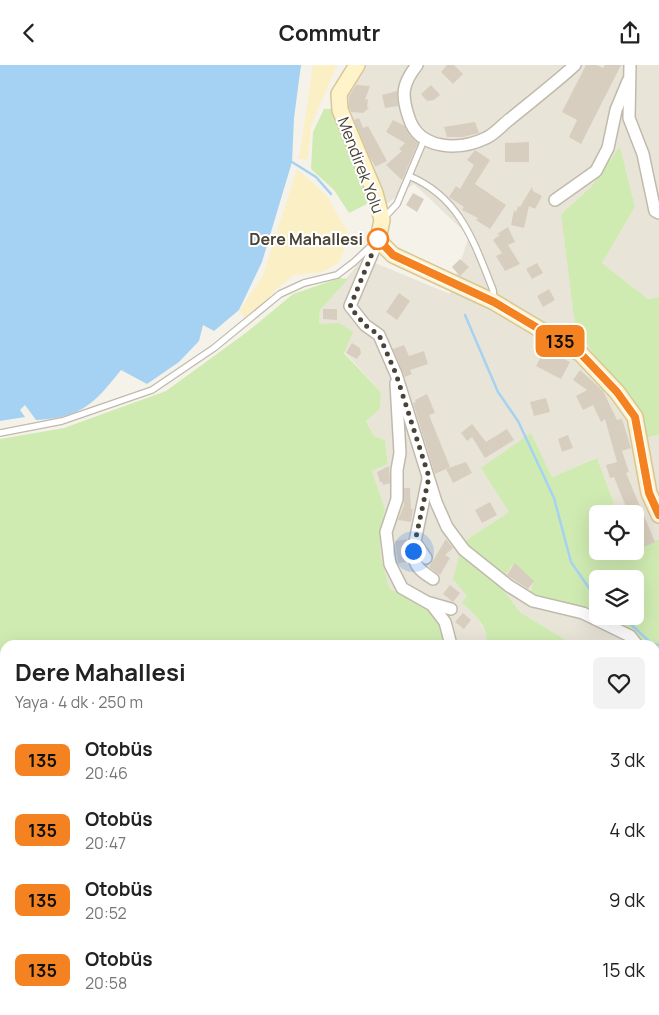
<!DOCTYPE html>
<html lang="tr">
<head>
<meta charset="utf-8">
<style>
	body { margin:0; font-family:Manrope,sans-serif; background:#f2f2f2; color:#222; height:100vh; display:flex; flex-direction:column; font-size:19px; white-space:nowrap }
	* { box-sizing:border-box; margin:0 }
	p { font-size:16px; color:#767676 }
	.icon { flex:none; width:28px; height:28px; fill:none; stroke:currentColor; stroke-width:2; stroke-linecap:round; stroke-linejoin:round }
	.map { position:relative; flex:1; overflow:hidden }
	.sheet { position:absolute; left:0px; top:575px; width:660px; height:375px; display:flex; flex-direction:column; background:#fff; border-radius:15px 15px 0 0; box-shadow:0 5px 20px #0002 }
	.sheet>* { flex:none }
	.badge { padding:0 10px; border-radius:8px; font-size:18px; line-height:32px }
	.buttons { position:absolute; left:589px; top:440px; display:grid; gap:10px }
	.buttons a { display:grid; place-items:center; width:55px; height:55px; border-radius:8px; background:#fff; box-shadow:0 5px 20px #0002; font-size:25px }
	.you { position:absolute; width:25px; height:25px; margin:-12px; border:4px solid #fff; border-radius:50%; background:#1a73e8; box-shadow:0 0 0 8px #1a73e833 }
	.map>.badge { position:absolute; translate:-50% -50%; box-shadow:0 0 0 2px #fff }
	.round { display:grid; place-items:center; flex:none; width:52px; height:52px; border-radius:8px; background:#f2f2f2 }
	.head { display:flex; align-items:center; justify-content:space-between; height:85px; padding:0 15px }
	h1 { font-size:24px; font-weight:700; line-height:38px }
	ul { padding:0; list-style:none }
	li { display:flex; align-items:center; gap:15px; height:70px; padding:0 15px }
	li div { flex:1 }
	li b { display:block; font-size:19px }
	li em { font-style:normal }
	li .badge { min-width:55px; font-weight:700; text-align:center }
	header { display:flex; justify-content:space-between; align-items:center; height:65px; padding:0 15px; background:#fff; font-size:22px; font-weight:700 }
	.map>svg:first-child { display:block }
	.residential { fill:#e9e4d8 }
	.green { fill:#d0ebb2 }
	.sand { fill:#faefc5 }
	.water { fill:#a5d2f3 }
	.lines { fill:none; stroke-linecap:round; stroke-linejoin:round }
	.stream { stroke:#a5d2f3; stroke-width:2.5 }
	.building { fill:#d8cebf }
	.lane-casing { stroke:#c1baac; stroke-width:8 }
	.street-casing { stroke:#c1baac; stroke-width:14 }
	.secondary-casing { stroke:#d7c798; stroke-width:18 }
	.lane { stroke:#fff; stroke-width:5.5 }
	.street { stroke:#fff; stroke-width:11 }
	.secondary { stroke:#fff3ca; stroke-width:15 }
	.line-casing { stroke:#fff; stroke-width:11 }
	.line { stroke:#f58220; stroke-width:8 }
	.walk { stroke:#4a4337; stroke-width:5; stroke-dasharray:0 9 }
	.stop-dot { fill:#fff; stroke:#f58220; stroke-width:2.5 }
	.labels { text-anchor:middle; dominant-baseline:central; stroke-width:4; stroke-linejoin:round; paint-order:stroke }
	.street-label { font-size:16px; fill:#4a4337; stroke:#fff }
	.stop-label { font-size:16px; font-weight:bold; fill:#4a4337; stroke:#fff; text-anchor:end }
</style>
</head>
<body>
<header><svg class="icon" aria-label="back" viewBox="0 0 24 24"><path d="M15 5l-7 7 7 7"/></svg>Commutr<svg class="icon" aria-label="share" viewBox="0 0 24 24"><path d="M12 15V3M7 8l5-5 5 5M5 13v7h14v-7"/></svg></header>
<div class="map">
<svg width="659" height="950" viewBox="0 0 659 950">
	<rect width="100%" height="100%" fill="#f5f2ea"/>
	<g class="residential">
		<polygon points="353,0 659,0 659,232 648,234 602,198 635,142 620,81 591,122 561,149 645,373 659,370 659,474 635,483 635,449 618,449 597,393 552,412 531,369 509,447 463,477 467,531 461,538 477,551 487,572 487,580 447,580 405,530 390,524 380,489 380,468 385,444 372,406 388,398 385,375 374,371 366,356 380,344 381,327 319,259 320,245 363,193 450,229 469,171 414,119 385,140 335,34"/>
		<polygon points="512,501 533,516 530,530 598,551 608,551 646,580 574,580 520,547 499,519"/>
	</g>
	<g class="green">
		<path d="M324 44H334C337 78 367 104 369 138L349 148 334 125 311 104 313 67Z"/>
		<polygon points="620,81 635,142 602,198 648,234 659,232 659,370 645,373 575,259 561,149 591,122"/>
		<path d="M340 213 348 214 320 245 319 259 339 258 353 267 344 288 381 327 380 344 366 356 374 371 385 375 388 399 372 406 385 444 380 468V489L390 524C416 535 442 549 447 580H5V945H655V624L659 619V950H0V374L64 363 166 326 247 267 293 229Z"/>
		<path d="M531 368 552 412 597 393 618 449H598V486H635V483L659 474V590L655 587V580H646L608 551H635V514H598L597 550 530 530 533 516 512 501 499 519 520 547 574 580H487C488 561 475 549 461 538L467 531 453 514 463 477 509 447 481 403Z"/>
	</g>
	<g class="sand">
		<polygon points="313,0 337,0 311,61 308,94 299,94"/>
		<polygon points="297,104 326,130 350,171 339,197 323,207 294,210 276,224 264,241 245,254 240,245 263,211"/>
	</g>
	<path class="water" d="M0 0H301L294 53 292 97 262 197 239 245 214 266 203 260 199 276 179 297 147 319 121 305C94 339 81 353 36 355L25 340 20 345 25 352 0 356Z"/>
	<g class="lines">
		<g class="stream">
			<polyline points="292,97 316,112 331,129"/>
			<polyline points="465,250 498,327 518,356 554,433 571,497 598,536"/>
			<polyline points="622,551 652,579 659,580"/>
		</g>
	</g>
	<g class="building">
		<polygon points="447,0 454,0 463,9 453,19 441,7"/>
		<polygon points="586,0 597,0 603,3 605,0 621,0 581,79 569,72 577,55 562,47"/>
		<polygon points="356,20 370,21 365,35 368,34 367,42 369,43 363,48 351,47 349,43 349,31"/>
		<polygon points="431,20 440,30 434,35 427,36 421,29"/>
		<polygon points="397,26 398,41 385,43 382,30"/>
		<polygon points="359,53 363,63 368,61 387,96 377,101 375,101 369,91 354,55"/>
		<polygon points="393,55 405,61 418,78 402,115 386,100 402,86 399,84 405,78 386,67"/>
		<polygon points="475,57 479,68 463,72 447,72 444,62"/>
		<polygon points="529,77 529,97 505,97 505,78"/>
		<polygon points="475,85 490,95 475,119 506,140 490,164 476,155 478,153 462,145 464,142 449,132 456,121 460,124 474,100 467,95"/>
		<polygon points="532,122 533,126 542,131 535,144 529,141 524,163 511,160 514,145 516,147 518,141 520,142"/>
		<polygon points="413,128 424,134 417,147 406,140"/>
		<polygon points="508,162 515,177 508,180 520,199 505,206 496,191 502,188 493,175 500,170 497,169"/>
		<polygon points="460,194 469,202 460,211 452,202"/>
		<polygon points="537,198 543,208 532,214 526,204"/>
		<polygon points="549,224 555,235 543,242 537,231"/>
		<polygon points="399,228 410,236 397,255 386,247"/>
		<polygon points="323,244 337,244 337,255 323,254"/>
		<polygon points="352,278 360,283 361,288 357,294 346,288"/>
		<polygon points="404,280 409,291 424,286 428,299 410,305 412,309 405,312 393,284"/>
		<polygon points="545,284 570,297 561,314 536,301"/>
		<polygon points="580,305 603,326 617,355 622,354 631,383 622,386 629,407 626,408 655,477 635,486 635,449 629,449 614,412 610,413 606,400 617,397 605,354 601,357 593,340 583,345 576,331 587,325 573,315"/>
		<polygon points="427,329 435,348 429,350 450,402 435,409 413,338 416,337 415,335"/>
		<polygon points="546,333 550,347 534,351 530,337"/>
		<polygon points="472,359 486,377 507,364 514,375 485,393 472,372 467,376 461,368"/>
		<polygon points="568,370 573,383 562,387 558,374"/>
		<polygon points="466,397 472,408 453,418 446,404"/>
		<polygon points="389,401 390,418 383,420 382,417 380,417 377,407"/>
		<polygon points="404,423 410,423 411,444 413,444 411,457 398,455 404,440"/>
		<polygon points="490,437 497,450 482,458 475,445"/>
		<polygon points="407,474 406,487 407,497 398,498 395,476"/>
		<polygon points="446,474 453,483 445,490 450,493 440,510 429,502"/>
		<polygon points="515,498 534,516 528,524 507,510"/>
		<polygon points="450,520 460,528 453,537 443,529"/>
		<polygon points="463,548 471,555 464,564 455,557"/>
	</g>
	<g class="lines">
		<g class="lane-casing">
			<g id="lane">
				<path d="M409 111C460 132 474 177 493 225L494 235"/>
				<polyline points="383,154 397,139 424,75"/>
				<polyline points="0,368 62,356 152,325 214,283 280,229 304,218 337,210 354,197 372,180"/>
			</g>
		</g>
		<g class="street-casing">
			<g id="street">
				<path d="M417 0C402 19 401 30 409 53 419 85 459 86 486 73 495 69 502 60 510 54 532 36 554 19 575 0"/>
				<polyline points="630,0 629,53 643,89 655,146 659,148"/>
				<polyline points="555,135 596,106 608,83 616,45 628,16"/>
				<polyline points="378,175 350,241 365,260 379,270 396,309 436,437 447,462 464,485 509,521 533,536 583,548 630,571 637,580"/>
				<polyline points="396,318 400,388 397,405 397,434 386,467 390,499 402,523 432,540 445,557 451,580"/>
				<path d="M428 414 413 486C414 502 421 506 433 514"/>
				<polyline points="415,477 426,493"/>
				<polyline points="430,538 451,544"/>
				<polyline points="655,595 659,598"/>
				<polyline points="655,819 659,815"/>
				<polyline points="197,950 200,945"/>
				<polyline points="554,950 555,945"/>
			</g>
		</g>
		<g class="secondary-casing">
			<polyline id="secondary" points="357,0 339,29 340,45 375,128 382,155 378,175 393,190 494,237 581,289 617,327 635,352 649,428 659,450"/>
		</g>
		<use href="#lane" class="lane"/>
		<use href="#street" class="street"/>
		<use href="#secondary" class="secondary"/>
	</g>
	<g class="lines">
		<g class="line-casing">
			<polyline id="line" points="378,174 393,190 494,237 581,289 617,327 635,352 649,428 659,450"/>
		</g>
		<use href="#line" class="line"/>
		<polyline class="walk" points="378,174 350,242 365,260 379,270 396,309 429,412 413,486"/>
	</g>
	<circle class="stop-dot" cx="378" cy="174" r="10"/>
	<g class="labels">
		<g class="street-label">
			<text transform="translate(361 100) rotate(69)">Mendirek Yolu</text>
		</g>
		<g class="stop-label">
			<text x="363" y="174">Dere Mahallesi</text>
		</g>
	</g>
</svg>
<div class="buttons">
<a><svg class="icon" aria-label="locate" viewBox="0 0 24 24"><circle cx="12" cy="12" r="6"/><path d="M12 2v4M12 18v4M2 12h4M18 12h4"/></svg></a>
<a><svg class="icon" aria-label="layers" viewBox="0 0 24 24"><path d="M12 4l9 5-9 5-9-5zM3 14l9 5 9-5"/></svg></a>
</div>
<div class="you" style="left:413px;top:486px"></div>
<b class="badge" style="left:560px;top:276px;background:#f58220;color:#111">135</b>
<section class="sheet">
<div class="head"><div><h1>Dere Mahallesi</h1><p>Yaya · 4 dk · 250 m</p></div><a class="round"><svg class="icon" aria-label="heart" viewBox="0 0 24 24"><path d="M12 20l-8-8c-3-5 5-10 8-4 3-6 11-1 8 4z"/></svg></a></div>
<ul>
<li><span class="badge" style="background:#f58220;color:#111">135</span><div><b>Otobüs</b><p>20:46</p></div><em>3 dk</em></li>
<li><span class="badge" style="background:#f58220;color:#111">135</span><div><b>Otobüs</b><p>20:47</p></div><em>4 dk</em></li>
<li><span class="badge" style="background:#f58220;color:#111">135</span><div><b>Otobüs</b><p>20:52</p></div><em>9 dk</em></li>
<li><span class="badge" style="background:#f58220;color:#111">135</span><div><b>Otobüs</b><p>20:58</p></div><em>15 dk</em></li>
</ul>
</section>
</div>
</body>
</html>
